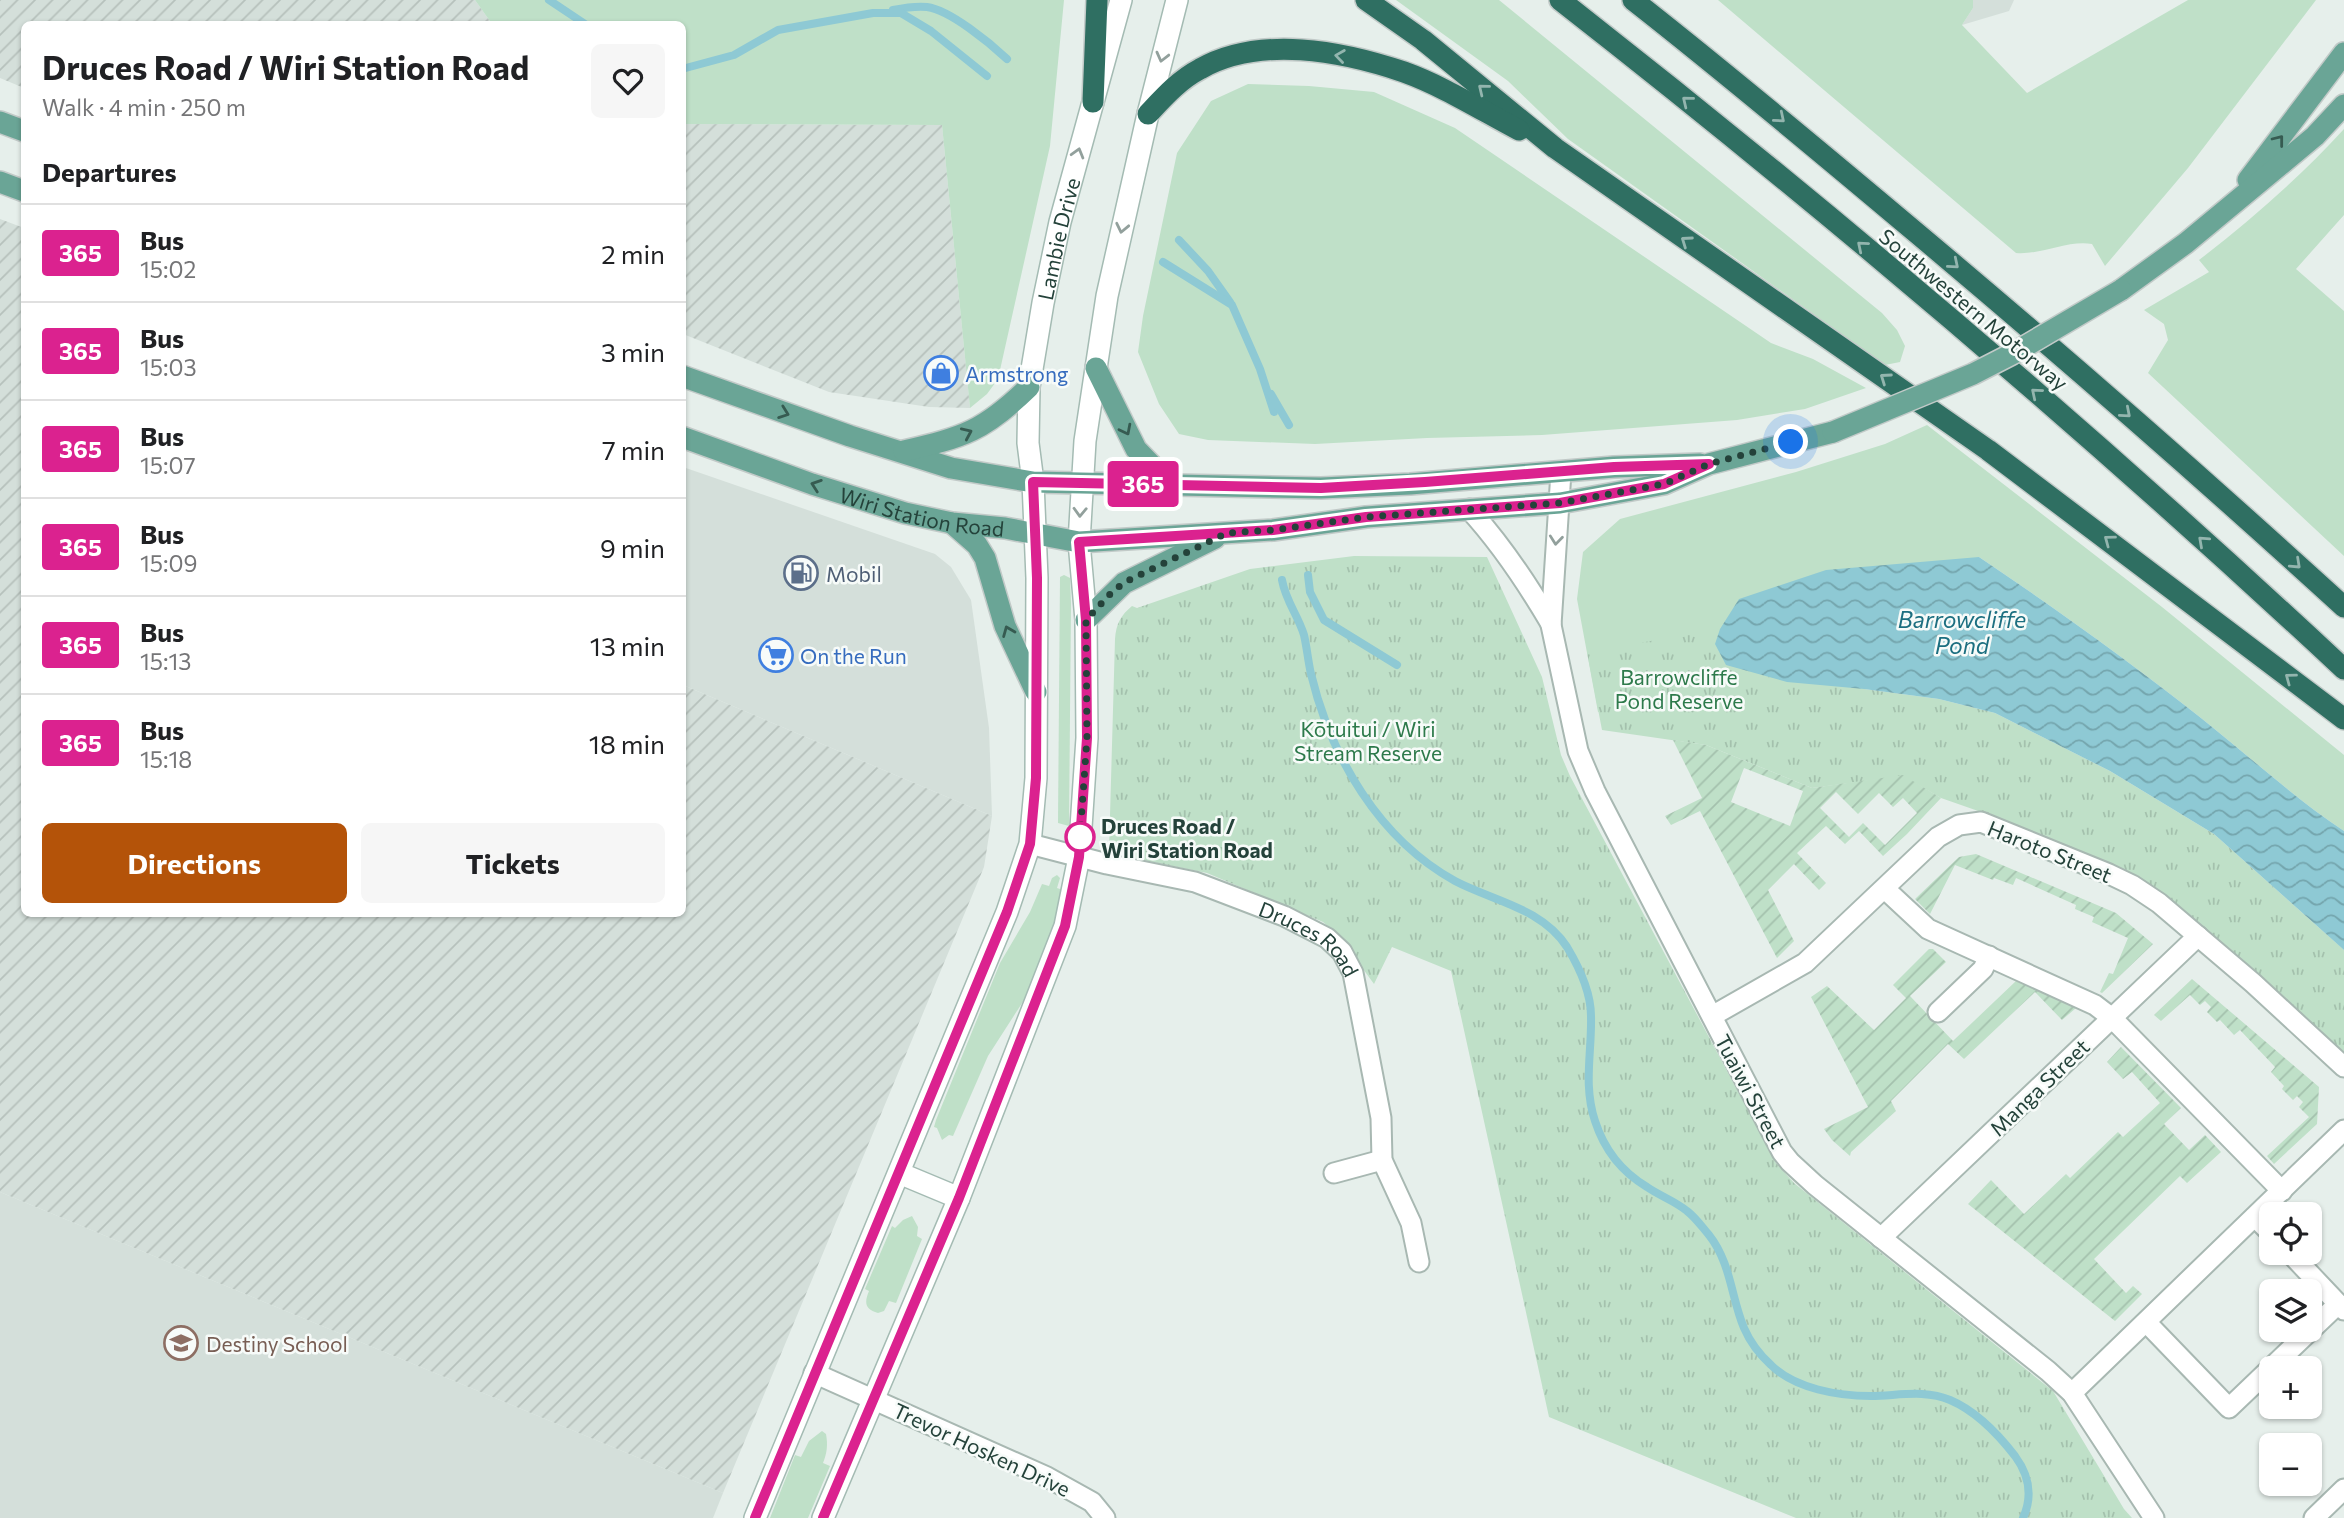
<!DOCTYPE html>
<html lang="en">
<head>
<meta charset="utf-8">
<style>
	body { margin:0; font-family:Commissioner,sans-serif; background:#f6f6f6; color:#202124; height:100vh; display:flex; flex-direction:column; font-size:26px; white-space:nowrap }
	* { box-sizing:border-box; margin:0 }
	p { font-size:23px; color:#757577 }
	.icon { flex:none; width:38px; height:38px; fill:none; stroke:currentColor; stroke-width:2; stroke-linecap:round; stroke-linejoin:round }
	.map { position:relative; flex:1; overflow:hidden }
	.panel { position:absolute; left:21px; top:21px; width:665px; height:896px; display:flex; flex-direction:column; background:#fff; border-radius:10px; box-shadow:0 2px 5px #0004 }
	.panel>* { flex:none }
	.badge { padding:0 14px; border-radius:5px; font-size:24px; line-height:46px }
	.fabs { position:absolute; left:2259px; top:1202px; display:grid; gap:14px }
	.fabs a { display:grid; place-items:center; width:63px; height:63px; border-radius:10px; background:#fff; box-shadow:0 2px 5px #0004; font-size:35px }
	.you { position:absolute; width:35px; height:35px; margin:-18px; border:5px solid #fff; border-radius:50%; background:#1a73e8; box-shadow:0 0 0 10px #1a73e833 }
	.map>.badge { position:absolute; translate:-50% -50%; box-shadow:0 0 0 4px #fff }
	h2 { padding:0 21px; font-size:26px; line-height:63px }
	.round { display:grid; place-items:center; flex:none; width:74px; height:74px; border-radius:10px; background:#f6f6f6 }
	.summary { display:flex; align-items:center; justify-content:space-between; height:119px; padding:0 21px }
	h1 { font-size:33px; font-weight:700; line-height:52px }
	.cta { display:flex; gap:14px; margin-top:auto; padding:14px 21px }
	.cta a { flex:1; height:80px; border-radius:10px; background:#b45309; color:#fff; font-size:28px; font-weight:700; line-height:80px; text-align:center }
	.cta a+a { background:#f6f6f6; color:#202124 }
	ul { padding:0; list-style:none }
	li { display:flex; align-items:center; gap:21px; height:98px; padding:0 21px; border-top:2px solid #e0e0e0 }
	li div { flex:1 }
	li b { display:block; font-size:26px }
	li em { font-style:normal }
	li .badge { min-width:77px; font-weight:700; text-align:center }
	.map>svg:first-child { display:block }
	.built { fill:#d4dfda }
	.industrial { fill:url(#industrial-furrows) }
	.grass { fill:#bfe0c8 }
	.park { fill:url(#park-tufts) }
	.garden { fill:url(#garden-furrows); fill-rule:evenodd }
	.water { fill:url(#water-waves) }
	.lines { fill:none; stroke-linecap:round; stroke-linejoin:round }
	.stream { stroke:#8ec9d4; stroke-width:8 }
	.street-casing { stroke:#a8b8b2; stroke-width:23 }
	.secondary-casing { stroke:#a4bbb3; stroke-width:24 }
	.primary-casing { stroke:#c2cac8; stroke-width:24 }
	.highway-casing { stroke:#c2cac8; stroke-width:24 }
	.street { stroke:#fff; stroke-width:19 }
	.secondary { stroke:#fff; stroke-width:21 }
	.primary { stroke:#6aa596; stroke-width:21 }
	.highway { stroke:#2f6f62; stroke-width:21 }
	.primary-bridge-casing { stroke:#c2cac8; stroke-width:24; stroke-linecap:butt }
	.primary-bridge { stroke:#6aa596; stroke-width:21 }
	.oneway { stroke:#93b5ae }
	.oneway2 { stroke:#92a09c }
	.oneway3 { stroke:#365b51 }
	.line-casing { stroke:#fff; stroke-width:16 }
	.line { stroke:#db228f; stroke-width:10 }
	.walk { stroke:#24423a; stroke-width:7; stroke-dasharray:0 12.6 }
	.stop-dot { fill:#fff; stroke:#db228f; stroke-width:3.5 }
	.labels { text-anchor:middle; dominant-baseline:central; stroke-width:5; stroke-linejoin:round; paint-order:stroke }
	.street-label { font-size:21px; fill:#24423a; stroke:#f7fbf9 }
	.shop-label { font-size:21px; fill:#366cbe; stroke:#f7fbf9; text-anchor:start }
	.service-label { font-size:21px; fill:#4e5e75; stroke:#f7fbf9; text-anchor:start }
	.park-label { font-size:21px; fill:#2d7a4b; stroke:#f7fbf9 }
	.stop-label { font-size:21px; font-weight:bold; fill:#24423a; stroke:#f7fbf9; text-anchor:start }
	.education-label { font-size:21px; fill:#785e54; stroke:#f7fbf9; text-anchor:start }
	.water-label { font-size:23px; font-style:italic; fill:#1c6f80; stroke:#f7fbf9 }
</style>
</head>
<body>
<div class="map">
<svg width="2344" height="1518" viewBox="0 0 2344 1518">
	<defs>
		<pattern id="industrial-furrows" width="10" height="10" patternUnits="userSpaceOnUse" patternTransform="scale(1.75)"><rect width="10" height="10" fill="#d4dfda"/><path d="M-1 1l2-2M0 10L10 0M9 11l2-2" fill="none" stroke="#b6c1bc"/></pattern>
		<pattern id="park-tufts" width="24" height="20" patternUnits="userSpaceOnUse" patternTransform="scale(1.75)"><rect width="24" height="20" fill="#bfe0c8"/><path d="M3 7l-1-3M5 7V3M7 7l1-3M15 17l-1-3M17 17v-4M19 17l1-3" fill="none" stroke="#a4c1ad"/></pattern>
		<pattern id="garden-furrows" width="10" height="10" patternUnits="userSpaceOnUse" patternTransform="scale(1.75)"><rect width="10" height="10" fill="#bfe0c8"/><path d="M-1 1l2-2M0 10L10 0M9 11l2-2" fill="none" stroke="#a4c1ad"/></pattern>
		<pattern id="water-waves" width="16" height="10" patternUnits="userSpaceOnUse" patternTransform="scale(1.75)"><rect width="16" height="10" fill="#8ec9d4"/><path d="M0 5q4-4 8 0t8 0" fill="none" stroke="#74a5ad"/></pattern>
	</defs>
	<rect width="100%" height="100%" fill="#e6efeb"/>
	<g class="built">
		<polygon points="1973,0 2014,0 2009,11 1962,25 1973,8"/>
		<polygon points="683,467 935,554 951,567 971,600 989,728 992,816 683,685"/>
		<polygon points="0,1192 723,1493 713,1518 0,1518"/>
	</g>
	<g class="industrial">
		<polygon points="0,0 475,0 492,24 24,24 24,88 0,78"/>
		<polygon points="682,124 942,125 970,408 929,407 829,392 683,334"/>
		<polygon points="0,219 24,228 24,914 682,914 683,685 992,816 984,867 723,1493 0,1192"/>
	</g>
	<g class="grass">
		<polygon points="475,0 1064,0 1050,146 998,379 987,394 970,408 942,125 683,124 682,24 492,24"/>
		<polygon points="1396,0 1499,0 1882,313 1897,330 1905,346 1900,362 1885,365 1568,139 1508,81"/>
		<path d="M1718 0H1973V8L1962 25 2027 93 2188 0H2316L2188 168 2105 266 2092 244C2067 240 2042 255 2016 253Z"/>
		<polygon points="1248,84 1309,86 1374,92 1455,128 1771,343 1813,359 1866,388 1805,409 1737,420 1542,435 1427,438 1315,444 1208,440 1179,434 1159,404 1138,352 1143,316 1177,153 1211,101"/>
		<path d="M2344 129V215L2296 269 2344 311V556L2148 373 2168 340 2164 324 2144 310 2209 272 2199 260C2251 220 2300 177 2344 129Z"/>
		<path d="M1927 425 2162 607 2344 755V831C2293 797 2249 756 2201 718 2129 661 2055 608 1979 557L1864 689 2316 926 2344 950 1981 756 1598 712 1577 599 1583 552 1620 519 1796 472 1885 444Z"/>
		<polygon points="1064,575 1070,578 1071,603 1069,826 1058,823 1060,577"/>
		<polygon points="1057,875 1060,878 1057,888 1063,890 1055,924 1024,1000 988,1056 953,1136 949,1135 942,1140 937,1128 934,1127 936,1120 1000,963 1030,912 1042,884 1049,886 1052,878"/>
		<path d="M912 1216 918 1227 917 1236 922 1239 896 1303 889 1301 884 1311 878 1313C865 1309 864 1303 869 1291L865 1289 892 1226 895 1228 903 1220Z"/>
		<path d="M822 1431 826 1434C828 1445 827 1453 823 1463L830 1466 808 1518H770L795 1455 801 1457 809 1441Z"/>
	</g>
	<g class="park">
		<path d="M1354 556 1487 557 1542 677 1561 755 1570 776 1776 1163 1794 1183 2053 1391 2124 1509 2132 1518H1796L1549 1417 1451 971 1392 947 1374 984 1339 936 1323 922 1207 873 1113 854 1109 851 1115 639C1116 624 1121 615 1132 606L1137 608 1250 569Z"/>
		<polygon points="1720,629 1715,644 1864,689 1939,699 1995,713 2110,771 2214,834 2344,950 2344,1054 2201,925 2128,873 1981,812 1941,798 1903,776 1812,788 1706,745 1602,730 1587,652"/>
	</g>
	<g class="garden">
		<path d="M1673 740 1706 745 1812 788 1903 775 1941 798 1907 834 1883 856 1859 831 1845 844 1826 826 1797 853 1826 883 1819 890 1794 864 1768 890 1794 941 1777 958 1700 811 1671 825 1665 816 1702 798ZM1744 768 1803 791 1790 826 1731 802ZM1836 792 1858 814 1879 793 1893 807 1903 798 1917 813 1885 845 1863 823 1849 837 1820 808Z"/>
		<polygon points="1976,854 2116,913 2153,944 2102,993 2100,992 2109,973 2113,974 2128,938 2092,922 2094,917 2075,909 2076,905 2016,878 2013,885 1994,878 1993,880 1955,865 1930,914 1915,899 1959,857"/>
		<polygon points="1929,949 1933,949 1946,962 1910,996 1953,1041 2016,981 2076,1008 2062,1020 2035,992 1964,1059 1948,1044 1891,1101 1896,1111 1851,1152 1850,1156 1832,1140 1824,1129 1868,1107 1811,997 1827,986 1874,1030 1906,998 1893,985"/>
		<polygon points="2192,979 2319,1087 2317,1124 2274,1164 2267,1156 2309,1117 2299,1107 2303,1102 2297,1096 2293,1100 2282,1089 2284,1086 2271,1072 2275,1067 2240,1030 2234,1035 2220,1020 2217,1022 2207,1012 2211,1007 2205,1001 2200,1005 2190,995 2161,1021 2154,1015"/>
		<polygon points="2121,1047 2181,1108 2164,1124 2189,1150 2205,1135 2221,1152 2187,1183 2180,1176 2094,1259 2126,1293 2133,1286 2142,1294 2115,1321 1968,1204 1991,1180 2024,1214 2066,1174 2070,1178 2118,1132 2123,1137 2160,1103 2132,1072 2123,1079 2107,1062"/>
	</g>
	<path class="water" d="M1979 557C2055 608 2129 661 2201 718 2249 756 2293 797 2344 831V950L2214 834 2110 771 1995 713 1939 699 1864 689 1787 682 1726 665 1715 644 1720 629 1739 599 1826 570Z"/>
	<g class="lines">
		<g class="stream">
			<polyline points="549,0 585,24"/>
			<path d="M893 10C903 8 916 6 927 7 950 10 990 43 1007 59"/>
			<polyline points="682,69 734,55 778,30 873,13 901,13 931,31 987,76"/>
			<polyline points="1179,240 1208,271 1230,302"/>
			<polyline points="1163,262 1232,305 1260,369 1274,412"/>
			<polyline points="1271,394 1289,425"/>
			<polyline points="1308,575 1310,592 1324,620 1397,665"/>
			<path d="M1282 580C1286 602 1298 615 1304 635 1307 648 1308 661 1311 674 1331 757 1379 839 1455 881 1493 901 1542 908 1567 947 1579 967 1591 992 1591 1016 1592 1052 1583 1085 1595 1121 1604 1149 1622 1172 1647 1187 1660 1196 1675 1201 1687 1211 1696 1218 1702 1227 1709 1235 1731 1263 1731 1297 1744 1328 1750 1342 1760 1355 1771 1365 1795 1389 1839 1396 1871 1396 1896 1396 1925 1389 1950 1400 1976 1411 1998 1434 2015 1456 2029 1475 2033 1496 2023 1518"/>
		</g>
		<g class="street-casing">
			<g id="street">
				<polyline points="1561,472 1551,625 1578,751 1595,791 1782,1152 1790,1162 1815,1185 2048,1371 2072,1393 2154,1518"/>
				<path d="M1469 509C1501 544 1527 583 1551 624"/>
				<path id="s1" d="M1030 844 1107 864 1195 882 1284 916 1327 938 1342 952 1353 973 1381 1118 1382 1160 1411 1223 1419 1262"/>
				<polyline points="1885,889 1928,929 2095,1005 2112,1018 2282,1191"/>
				<polyline points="1938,1012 1983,969 1989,956"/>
				<polyline points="1712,1016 1805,963 1938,837 1959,825 1981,822 2109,874 2132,885 2159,903 2253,983 2344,1067"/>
				<polyline points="1334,1173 1382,1160"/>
				<polyline points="2255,1217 2272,1234"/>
				<polyline points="1881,1238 2198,936"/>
				<polyline points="2290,1253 2344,1310"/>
				<polyline points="2146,1322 2229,1408 2338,1304"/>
				<polyline points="814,1373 1047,1477 1092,1502 1105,1518"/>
				<polyline points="2072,1393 2344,1130"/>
				<polyline points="2314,1518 2344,1489"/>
			</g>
		</g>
		<g class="secondary-casing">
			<g id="secondary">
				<polyline points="899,1173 959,1198"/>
				<path id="s2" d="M755 1518 1007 912 1030 844 1036 778 1037 578 1033 482 1028 443 1029 387 1043 303 1060 222 1121 0"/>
				<polyline points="823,1518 959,1198 1065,926 1079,857 1087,738 1086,620 1079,542 1085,441 1107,296 1148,114 1177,0"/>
			</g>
		</g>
		<g class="primary-casing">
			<g id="primary">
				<polyline points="0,122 24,131"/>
				<polyline points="2248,180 2344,53"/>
				<polyline points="0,182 24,191"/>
				<polyline points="2121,290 2186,243 2315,136 2344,105"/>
				<polyline points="1096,368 1136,449 1170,484"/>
				<polyline points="682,376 850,436 951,468 1033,482 1321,488 1410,484 1614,467 1700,464"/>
				<path id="s3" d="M682 437 812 484 905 513 952 523 1005 528 1079 542 1273 530 1366 517 1560 503 1664 484 1709 464 1833 432"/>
				<path d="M904 451C964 437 984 431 1029 387"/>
				<polyline points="952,523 977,545 985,558 1005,626 1036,692"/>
				<polyline points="1086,620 1124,583 1215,538"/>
			</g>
		</g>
		<g class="highway-casing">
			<g id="highway">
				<polyline points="1366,0 1423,40 1555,148 1988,450 2344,719"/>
				<path d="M1560 0C1830 211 2093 435 2344 669"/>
				<path d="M1633 0C1730 76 1824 155 1919 235 2063 356 2205 480 2344 607"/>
				<polyline points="1093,102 1097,0"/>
				<path d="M1148 114C1164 97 1179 80 1200 69 1260 35 1342 51 1404 72 1443 86 1481 110 1519 130"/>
			</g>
		</g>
		<use href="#street" class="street"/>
		<use href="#secondary" class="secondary"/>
		<use href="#primary" class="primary"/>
		<use href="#highway" class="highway"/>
		<g class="primary-bridge-casing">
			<polyline id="primary-bridge" points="1833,432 1973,374 2012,354 2121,290"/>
		</g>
		<use href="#primary-bridge" class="primary-bridge"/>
	</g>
	<defs><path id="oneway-chevron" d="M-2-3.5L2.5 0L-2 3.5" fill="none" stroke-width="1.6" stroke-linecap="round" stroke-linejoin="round" transform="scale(1.75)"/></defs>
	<g class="oneway">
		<use href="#oneway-chevron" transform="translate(1340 56) rotate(-172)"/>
		<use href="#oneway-chevron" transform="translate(1483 89) rotate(-141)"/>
		<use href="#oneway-chevron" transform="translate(1687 101) rotate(-141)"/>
		<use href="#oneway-chevron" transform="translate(1780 118) rotate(40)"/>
		<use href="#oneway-chevron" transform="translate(1686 241) rotate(-145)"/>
		<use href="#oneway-chevron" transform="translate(1862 246) rotate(-140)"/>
		<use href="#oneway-chevron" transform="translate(1954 264) rotate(40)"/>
		<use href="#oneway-chevron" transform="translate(1885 378) rotate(-145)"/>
		<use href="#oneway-chevron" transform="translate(2036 393) rotate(-140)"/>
		<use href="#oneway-chevron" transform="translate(2126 413) rotate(41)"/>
		<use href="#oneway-chevron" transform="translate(2109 540) rotate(-143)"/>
		<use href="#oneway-chevron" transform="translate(2203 541) rotate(-138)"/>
		<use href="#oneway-chevron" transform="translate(2296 564) rotate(43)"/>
		<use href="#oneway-chevron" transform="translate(2290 678) rotate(-143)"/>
	</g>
	<g class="oneway2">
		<use href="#oneway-chevron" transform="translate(1162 57) rotate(104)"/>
		<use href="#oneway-chevron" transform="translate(1078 153) rotate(-74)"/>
		<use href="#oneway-chevron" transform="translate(1122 228) rotate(102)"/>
		<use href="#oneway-chevron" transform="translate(1080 512) rotate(92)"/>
		<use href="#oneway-chevron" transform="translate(1556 540) rotate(96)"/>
	</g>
	<g class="oneway3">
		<use href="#oneway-chevron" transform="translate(2279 140) rotate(-52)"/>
		<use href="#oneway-chevron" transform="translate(784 413) rotate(20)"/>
		<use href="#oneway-chevron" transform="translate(1126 430) rotate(63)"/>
		<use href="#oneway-chevron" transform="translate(967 433) rotate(-24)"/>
		<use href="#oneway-chevron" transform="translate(816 485) rotate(-161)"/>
		<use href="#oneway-chevron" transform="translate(1008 631) rotate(-112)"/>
	</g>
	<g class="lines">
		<g class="line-casing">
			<polyline id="line" points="755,1518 1007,912 1030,844 1036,778 1037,578 1033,482 1321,488 1425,482 1614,467 1709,464 1664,484 1560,503 1366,517 1273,530 1079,542 1086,620 1087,738 1079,857 1065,926 959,1198 823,1518"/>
		</g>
		<use href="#line" class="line"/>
		<polyline class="walk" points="1080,837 1087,738 1086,620 1114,590 1127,581 1227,533 1273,530 1366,517 1560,503 1664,484 1709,464 1791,442"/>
	</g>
	<defs>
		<g id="shop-ring" transform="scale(1.75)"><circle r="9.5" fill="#f7fbf9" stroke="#3f7fe0" stroke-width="1.5"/><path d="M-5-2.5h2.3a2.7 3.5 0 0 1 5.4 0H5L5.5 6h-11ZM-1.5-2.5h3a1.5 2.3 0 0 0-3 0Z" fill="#3f7fe0"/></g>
		<g id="fuel-ring" transform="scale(1.75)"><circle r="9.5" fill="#f7fbf9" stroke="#5c6f8a" stroke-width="1.5"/><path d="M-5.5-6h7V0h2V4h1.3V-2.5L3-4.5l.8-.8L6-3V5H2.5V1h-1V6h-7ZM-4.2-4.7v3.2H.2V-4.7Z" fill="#5c6f8a"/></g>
		<g id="supermarket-ring" transform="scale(1.75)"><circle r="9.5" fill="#f7fbf9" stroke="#3f7fe0" stroke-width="1.5"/><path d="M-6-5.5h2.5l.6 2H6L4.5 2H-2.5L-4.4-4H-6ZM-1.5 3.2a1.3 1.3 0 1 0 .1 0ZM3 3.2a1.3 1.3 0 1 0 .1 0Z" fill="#3f7fe0"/></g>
		<g id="school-ring" transform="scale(1.75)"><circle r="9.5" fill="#f7fbf9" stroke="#8d6e63" stroke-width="1.5"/><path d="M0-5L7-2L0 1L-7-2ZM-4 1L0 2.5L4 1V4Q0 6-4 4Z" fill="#8d6e63"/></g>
	</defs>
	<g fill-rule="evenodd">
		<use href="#shop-ring" x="941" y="373"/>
		<use href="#fuel-ring" x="801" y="573"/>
		<use href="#supermarket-ring" x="776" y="655"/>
		<use href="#school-ring" x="181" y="1343"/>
	</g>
	<circle class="stop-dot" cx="1080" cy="837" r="14"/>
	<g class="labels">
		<g class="street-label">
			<text stroke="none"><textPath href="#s2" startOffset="1337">Lambie Drive</textPath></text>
			<text transform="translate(1974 309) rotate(40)">Southwestern Motorway</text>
			<text stroke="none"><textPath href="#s3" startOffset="252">Wiri Station Road</textPath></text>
			<text transform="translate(2050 851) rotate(22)">Haroto Street</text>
			<text stroke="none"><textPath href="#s1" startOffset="299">Druces Road</textPath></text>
			<text transform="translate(2039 1087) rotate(-44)">Manga Street</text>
			<text transform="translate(1751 1091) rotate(62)">Tuaiwi Street</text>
			<text transform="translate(982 1449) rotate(25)">Trevor Hosken Drive</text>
		</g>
		<g class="shop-label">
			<text x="965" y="373">Armstrong</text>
			<text x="800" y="655">On the Run</text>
		</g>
		<g class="service-label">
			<text x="826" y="573">Mobil</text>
		</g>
		<g class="park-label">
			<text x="1679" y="676">Barrowcliffe<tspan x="1679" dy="24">Pond Reserve</tspan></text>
			<text x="1368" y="728">Kōtuitui / Wiri<tspan x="1368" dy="24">Stream Reserve</tspan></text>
		</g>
		<g class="stop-label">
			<text x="1101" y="825">Druces Road /<tspan x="1101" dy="24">Wiri Station Road</tspan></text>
		</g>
		<g class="education-label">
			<text x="206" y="1343">Destiny School</text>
		</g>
		<g class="water-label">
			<text x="1962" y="619">Barrowcliffe<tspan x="1962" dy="26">Pond</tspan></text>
		</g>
	</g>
</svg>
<div class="fabs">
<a><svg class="icon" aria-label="locate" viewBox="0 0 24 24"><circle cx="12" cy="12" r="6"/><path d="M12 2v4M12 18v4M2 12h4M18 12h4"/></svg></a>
<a><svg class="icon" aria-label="layers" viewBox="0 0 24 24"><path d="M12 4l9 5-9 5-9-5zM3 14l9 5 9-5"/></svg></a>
<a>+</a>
<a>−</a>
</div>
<div class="you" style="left:1791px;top:442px"></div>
<b class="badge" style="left:1143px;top:484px;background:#db228f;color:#fff">365</b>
<section class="panel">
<div class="summary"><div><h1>Druces Road / Wiri Station Road</h1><p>Walk · 4 min · 250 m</p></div><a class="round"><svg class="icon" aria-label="heart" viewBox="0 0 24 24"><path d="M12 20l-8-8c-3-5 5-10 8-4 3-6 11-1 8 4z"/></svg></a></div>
<h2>Departures</h2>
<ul>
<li><span class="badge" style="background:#db228f;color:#fff">365</span><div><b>Bus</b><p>15:02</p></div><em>2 min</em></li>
<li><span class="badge" style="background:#db228f;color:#fff">365</span><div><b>Bus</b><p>15:03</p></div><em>3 min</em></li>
<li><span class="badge" style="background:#db228f;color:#fff">365</span><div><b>Bus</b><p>15:07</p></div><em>7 min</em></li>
<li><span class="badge" style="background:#db228f;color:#fff">365</span><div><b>Bus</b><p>15:09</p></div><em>9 min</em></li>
<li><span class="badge" style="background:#db228f;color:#fff">365</span><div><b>Bus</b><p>15:13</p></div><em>13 min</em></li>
<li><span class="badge" style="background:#db228f;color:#fff">365</span><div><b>Bus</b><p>15:18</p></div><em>18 min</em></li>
</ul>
<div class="cta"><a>Directions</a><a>Tickets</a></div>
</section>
</div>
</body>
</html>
